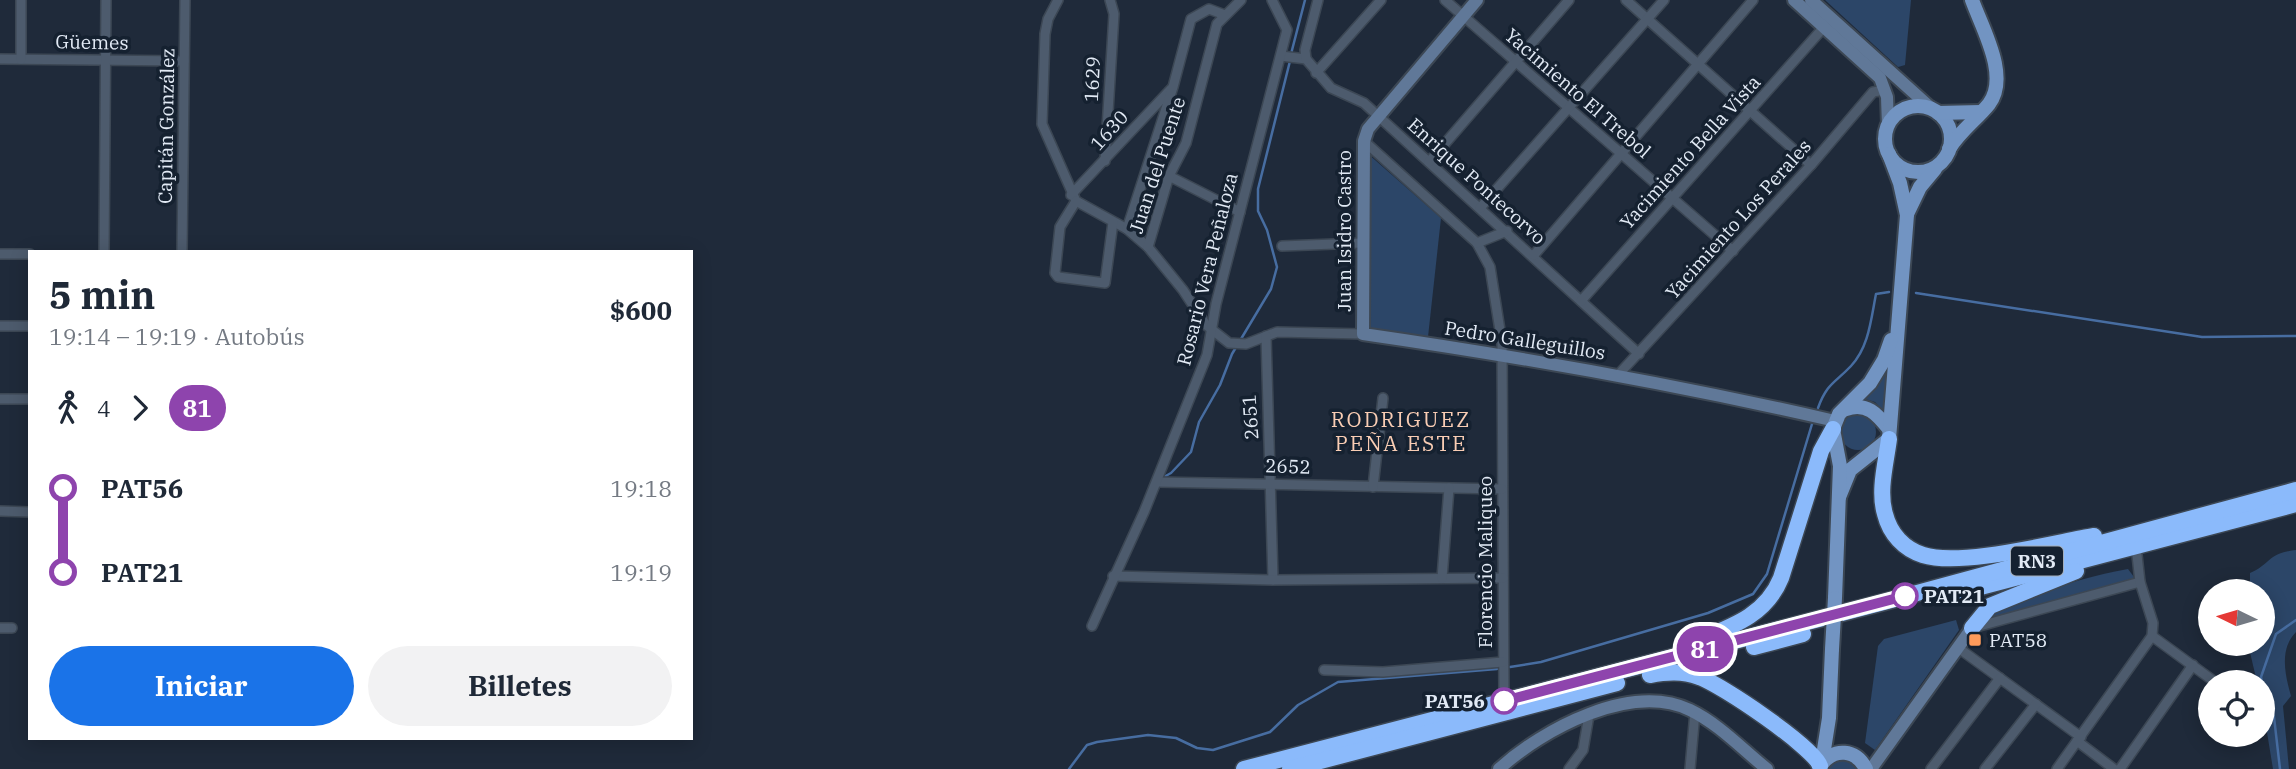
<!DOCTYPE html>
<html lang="es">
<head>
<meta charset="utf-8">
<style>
	body { margin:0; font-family:"IBM Plex Serif",serif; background:#f2f2f3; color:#1f2937; height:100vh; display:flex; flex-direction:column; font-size:26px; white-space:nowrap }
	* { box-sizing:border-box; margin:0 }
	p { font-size:23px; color:#747a83 }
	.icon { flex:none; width:38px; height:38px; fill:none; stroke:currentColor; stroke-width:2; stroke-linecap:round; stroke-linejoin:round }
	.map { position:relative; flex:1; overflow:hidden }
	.panel { position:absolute; left:28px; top:250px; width:665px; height:490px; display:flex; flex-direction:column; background:#fff; border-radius:0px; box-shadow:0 4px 18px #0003 }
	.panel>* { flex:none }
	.badge { padding:0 14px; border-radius:23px; font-size:24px; line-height:46px }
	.needle { width:46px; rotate:275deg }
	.fabs { position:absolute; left:2198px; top:579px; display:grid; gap:14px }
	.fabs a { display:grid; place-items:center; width:77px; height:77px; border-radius:50%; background:#fff; box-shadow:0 4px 18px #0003; font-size:35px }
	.map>.badge { position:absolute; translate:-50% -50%; box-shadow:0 0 0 4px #fff }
	.legs { display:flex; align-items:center; gap:10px; height:77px; padding:0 21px; font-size:23px }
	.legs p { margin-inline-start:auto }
	.headline { display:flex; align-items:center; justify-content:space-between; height:119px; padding:0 21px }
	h1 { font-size:38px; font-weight:700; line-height:52px }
	.button { display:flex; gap:14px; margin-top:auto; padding:14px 21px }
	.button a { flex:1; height:80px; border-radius:42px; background:#1a73e8; color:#fff; font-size:28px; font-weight:700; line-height:80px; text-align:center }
	.button a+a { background:#f2f2f3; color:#1f2937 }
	ul { padding:0 21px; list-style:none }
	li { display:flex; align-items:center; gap:24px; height:84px; font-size:26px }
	li i { display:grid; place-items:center; width:10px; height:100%; margin:0 9px; background:currentColor }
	li i::after { content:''; width:18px; height:18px; margin:-9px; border:5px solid; border-radius:50%; background:#fff }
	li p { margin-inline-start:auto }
	li:first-child i { background:linear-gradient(#0000 50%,currentColor 0) }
	li:last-child i { background:linear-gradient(currentColor 50%,#0000 0) }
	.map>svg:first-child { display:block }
	.green { fill:#2c4668 }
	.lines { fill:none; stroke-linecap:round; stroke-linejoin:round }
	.stream { stroke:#476da1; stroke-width:2.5 }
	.street-casing { stroke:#3c4754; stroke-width:12 }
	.secondary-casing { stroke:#3c4754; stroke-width:16 }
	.primary-casing { stroke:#3c4754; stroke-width:18 }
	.highway-casing { stroke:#3c4754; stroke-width:19 }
	.street { stroke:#4d5b6d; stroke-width:9 }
	.secondary { stroke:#607898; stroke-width:12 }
	.primary { stroke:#7294c2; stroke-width:14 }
	.highway { stroke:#8bbafb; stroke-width:16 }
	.primary-bridge-casing { stroke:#3c4754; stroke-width:18; stroke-linecap:butt }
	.primary-bridge { stroke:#7294c2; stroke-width:14 }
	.line-1-casing { stroke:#fff; stroke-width:16 }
	.line-1 { stroke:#8e44ad; stroke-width:10 }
	.stop-1-dot { fill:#fff; stroke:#8e44ad; stroke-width:3.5 }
	.poi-dot { fill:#ff9b5b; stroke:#152130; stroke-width:2.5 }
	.labels { text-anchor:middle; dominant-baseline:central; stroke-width:7; stroke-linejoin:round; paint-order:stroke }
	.shield { fill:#152130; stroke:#a4aeba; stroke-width:2 }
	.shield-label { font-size:18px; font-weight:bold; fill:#e2eaf5 }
	.street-label { font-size:19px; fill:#e2eaf5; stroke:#152130 }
	.stop-label { font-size:19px; font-weight:bold; fill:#e2eaf5; stroke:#152130; text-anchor:start }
	.poi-label { font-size:19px; fill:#e2eaf5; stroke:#152130; text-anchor:start }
	.neighbourhood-label { font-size:21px; letter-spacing:2px; fill:#f9cdb4; stroke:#152130 }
</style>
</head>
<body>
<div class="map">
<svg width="2296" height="769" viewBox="0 0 2296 769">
	<rect width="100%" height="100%" fill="#1f2a3a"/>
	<g class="green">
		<polygon points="1825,0 1911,0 1905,65 1898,67"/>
		<polygon points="1367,153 1441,218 1428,337 1369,329"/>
		<polygon points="1888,363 1884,412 1875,402 1865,399"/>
		<circle cx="1858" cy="432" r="18"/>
		<path d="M2296 550V632C2279 649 2285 675 2291 696L2283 706 2289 769H2273L2263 708V682H2257L2248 644H2263V592L2250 591V573C2271 564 2267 553 2296 550Z"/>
		<path d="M2128 569 2134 577 2131 582 1996 618 1978 620C2022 596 2079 578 2128 569Z"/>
		<polygon points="1956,620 1959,630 1875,750 1865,743 1878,646 1884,639"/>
		<polygon points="1839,759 1851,761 1858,769 1826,769"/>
	</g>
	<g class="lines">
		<g class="stream">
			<polyline points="1291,54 1305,0"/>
			<polyline points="1916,293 2202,337 2296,336"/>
			<path d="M1818 408C1827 383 1835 383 1851 366 1869 347 1871 319 1876 294L1889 292"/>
			<polyline points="1162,478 1171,473 1191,452 1199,422 1220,385 1232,354 1271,289 1277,267 1267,230 1258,211 1258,189 1290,61"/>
			<polyline points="1510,667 1541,662 1708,613 1753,594 1767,574 1812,424"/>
			<polyline points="2262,682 2261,677 2276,634 2296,620"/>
			<polyline points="2263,687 2274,717 2280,769"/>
			<polyline points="1069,769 1087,745 1097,742 1148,735 1176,738 1197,748 1213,750 1270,732 1298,705 1338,682 1497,669"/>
		</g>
		<g class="street-casing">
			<g id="street">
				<polyline points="1058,0 1048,19 1045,34 1042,124 1076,201 1127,229 1148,247 1183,290 1206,325 1229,343 1246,344 1277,332 1363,334"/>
				<polyline points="1445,0 1733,251"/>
				<polyline points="1626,0 1811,165"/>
				<polyline points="1281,56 1306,59 1331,88 1364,103 1639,354"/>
				<polyline points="0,59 184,61"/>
				<polyline points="21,59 21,0"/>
				<polyline points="1306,59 1305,50 1318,0"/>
				<polyline points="1316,73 1381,0"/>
				<polyline points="1364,141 1477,243 1490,267 1502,343 1504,701"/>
				<polyline points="1105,161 1114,14 1110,0"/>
				<polyline points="1429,162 1569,0"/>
				<polyline points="1169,176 1240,212"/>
				<polyline points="1071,195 1171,89"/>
				<polyline points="1076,201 1060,227 1055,273 1058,277 1105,283 1113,222"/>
				<polyline points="1480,208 1664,0"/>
				<polyline points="1127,229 1173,87 1191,19 1209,9 1225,15"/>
				<polyline points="1477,243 1507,231"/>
				<polyline points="1282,246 1361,243"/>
				<polyline points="1148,247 1169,176 1186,143 1217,24 1241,0"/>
				<polyline points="104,252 106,0"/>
				<polyline points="182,252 185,0"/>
				<polyline points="0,254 30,254"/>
				<polyline points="1534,255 1753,0"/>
				<polyline points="1581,301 1824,27"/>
				<polyline points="0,326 30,326"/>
				<polyline points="1266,336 1273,580"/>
				<polyline points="1618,375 1811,165 1873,92 1885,90"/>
				<polyline points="0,399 30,399"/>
				<polyline points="1157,482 1502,489"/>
				<polyline points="1373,487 1383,398"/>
				<polyline points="0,511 30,512"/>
				<polyline points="1113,576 1273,580 1503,578"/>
				<polyline points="1442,578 1449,488"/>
				<polyline points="1092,626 1144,512 1207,355 1216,304 1287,30 1272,0"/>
				<polyline points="1976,627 2140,582"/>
				<polyline points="0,628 12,628"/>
				<polyline points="2152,636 2215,682"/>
				<polyline points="1957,647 2081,737"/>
				<polyline points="1324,670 1383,672 1503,662"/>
				<polyline points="2077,741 2114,769"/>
				<polyline points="1569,769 1583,750 1589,715"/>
				<polyline points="1690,769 1695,712"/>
				<polyline points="1931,769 2000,678"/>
				<polyline points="1985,769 2036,704"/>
				<polyline points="2057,769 2152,636 2153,623 2140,582 2136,546"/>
				<polyline points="2120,769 2193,665"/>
			</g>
		</g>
		<g class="secondary-casing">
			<g id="secondary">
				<path d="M1477 0 1368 129 1364 141 1363 334C1522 357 1679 385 1835 421"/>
				<polyline points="1794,0 1880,78 1887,97 1888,126"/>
				<polyline points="1811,0 1933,110"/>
				<path d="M1499 769C1543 729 1631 682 1690 710 1719 724 1742 749 1767 769"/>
				<polyline points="1871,769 1972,628"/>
			</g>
		</g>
		<g class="primary-casing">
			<g id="primary">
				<circle cx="1918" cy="139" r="33"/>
				<polyline points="1938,113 1981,112"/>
				<path d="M1949 149C1960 131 1976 120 1989 104 2010 76 1982 28 1972 0"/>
				<polyline points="1907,214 1920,187 1935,169"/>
				<path d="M1846 409C1867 402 1877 414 1889 429"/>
				<polyline points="1839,497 1850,470 1889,439 1907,215 1900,183 1889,154"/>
				<polyline points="1835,598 1840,466 1833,429 1839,414 1870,383 1884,360 1891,340"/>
				<polyline points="1822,762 1829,718 1832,649"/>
				<path d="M1821 765C1834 747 1856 749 1866 769"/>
			</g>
		</g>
		<g class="highway-casing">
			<g id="highway">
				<path d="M1889 439C1886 463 1878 491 1885 514 1890 534 1904 549 1923 555 1961 567 2053 543 2094 536"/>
				<polyline points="1950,595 2296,504"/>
				<polyline points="1972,628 1990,606 2076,571"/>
				<path d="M1684 646C1723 629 1764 620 1781 578L1821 451 1833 429"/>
				<polyline points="1754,647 1803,634"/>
				<path d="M1650 675C1667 672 1682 671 1699 677 1719 683 1815 748 1820 766"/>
				<polyline points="1244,769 1884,602 2296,490"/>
				<polyline points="1290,769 1617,683"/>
			</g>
		</g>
		<use href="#street" class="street"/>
		<use href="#secondary" class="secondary"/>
		<use href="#primary" class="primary"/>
		<use href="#highway" class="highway"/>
		<g class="primary-bridge-casing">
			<polyline id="primary-bridge" points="1832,649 1835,598"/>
		</g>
		<use href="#primary-bridge" class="primary-bridge"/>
	</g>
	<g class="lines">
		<g class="line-1-casing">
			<polyline id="line-1" points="1504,701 1905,596"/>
		</g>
		<use href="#line-1" class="line-1"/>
	</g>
	<g class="stop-1-dot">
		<circle cx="1905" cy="596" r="12"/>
		<circle cx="1504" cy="701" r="12"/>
	</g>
	<rect class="poi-dot" x="1968" y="633" width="14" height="14" rx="3.5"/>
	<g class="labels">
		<rect class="shield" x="2011" y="546.5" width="52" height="29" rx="5"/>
		<g class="shield-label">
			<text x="2037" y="561">RN3</text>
		</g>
		<g class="street-label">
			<text transform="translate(92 42) rotate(1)">Güemes</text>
			<text transform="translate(1092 79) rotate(-87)">1629</text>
			<text transform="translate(1578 93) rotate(41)">Yacimiento El Trebol</text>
			<text transform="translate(166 126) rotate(-89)">Capitán González</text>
			<text transform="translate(1109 130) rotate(-48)">1630</text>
			<text transform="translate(1690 152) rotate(-48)">Yacimiento Bella Vista</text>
			<text transform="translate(1157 165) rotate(-72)">Juan del Puente</text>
			<text transform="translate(1477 181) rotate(42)">Enrique Pontecorvo</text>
			<text transform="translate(1738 219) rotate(-48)">Yacimiento Los Perales</text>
			<text transform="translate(1344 231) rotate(-90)">Juan Isidro Castro</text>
			<text transform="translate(1207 269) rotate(-76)">Rosario Vera Peñaloza</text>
			<text transform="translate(1525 340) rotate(9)">Pedro Galleguillos</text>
			<text transform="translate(1250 417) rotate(-94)">2651</text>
			<text transform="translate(1288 466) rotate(2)">2652</text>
			<text transform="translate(1485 562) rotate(-90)">Florencio Maliqueo</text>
		</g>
		<g class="stop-label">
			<text x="1924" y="596">PAT21</text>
			<text x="1485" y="701" text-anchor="end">PAT56</text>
		</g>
		<g class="poi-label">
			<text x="1989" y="640">PAT58</text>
		</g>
		<g class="neighbourhood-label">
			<text x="1401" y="419">RODRIGUEZ<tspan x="1401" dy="24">PEÑA ESTE</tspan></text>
		</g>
	</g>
</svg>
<div class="fabs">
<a><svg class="needle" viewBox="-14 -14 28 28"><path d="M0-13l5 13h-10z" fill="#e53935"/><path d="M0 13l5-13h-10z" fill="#747a83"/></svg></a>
<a><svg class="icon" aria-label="locate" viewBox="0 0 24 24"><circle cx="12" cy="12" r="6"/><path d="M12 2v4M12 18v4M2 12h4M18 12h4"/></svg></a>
</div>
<b class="badge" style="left:1705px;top:649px;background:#8e44ad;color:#fff">81</b>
<section class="panel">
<div class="headline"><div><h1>5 min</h1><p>19:14 – 19:19 · Autobús</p></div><b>$600</b></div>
<div class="legs"><svg class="icon" aria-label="walk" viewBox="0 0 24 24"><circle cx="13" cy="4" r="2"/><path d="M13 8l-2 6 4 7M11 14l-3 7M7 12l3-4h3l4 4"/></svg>4<svg class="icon" aria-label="forward" viewBox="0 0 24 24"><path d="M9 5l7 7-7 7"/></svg><b class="badge" style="background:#8e44ad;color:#fff">81</b></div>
<ul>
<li><i style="color:#8e44ad"></i><b>PAT56</b><p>19:18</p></li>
<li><i style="color:#8e44ad"></i><b>PAT21</b><p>19:19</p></li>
</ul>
<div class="button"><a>Iniciar</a><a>Billetes</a></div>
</section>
</div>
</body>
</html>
